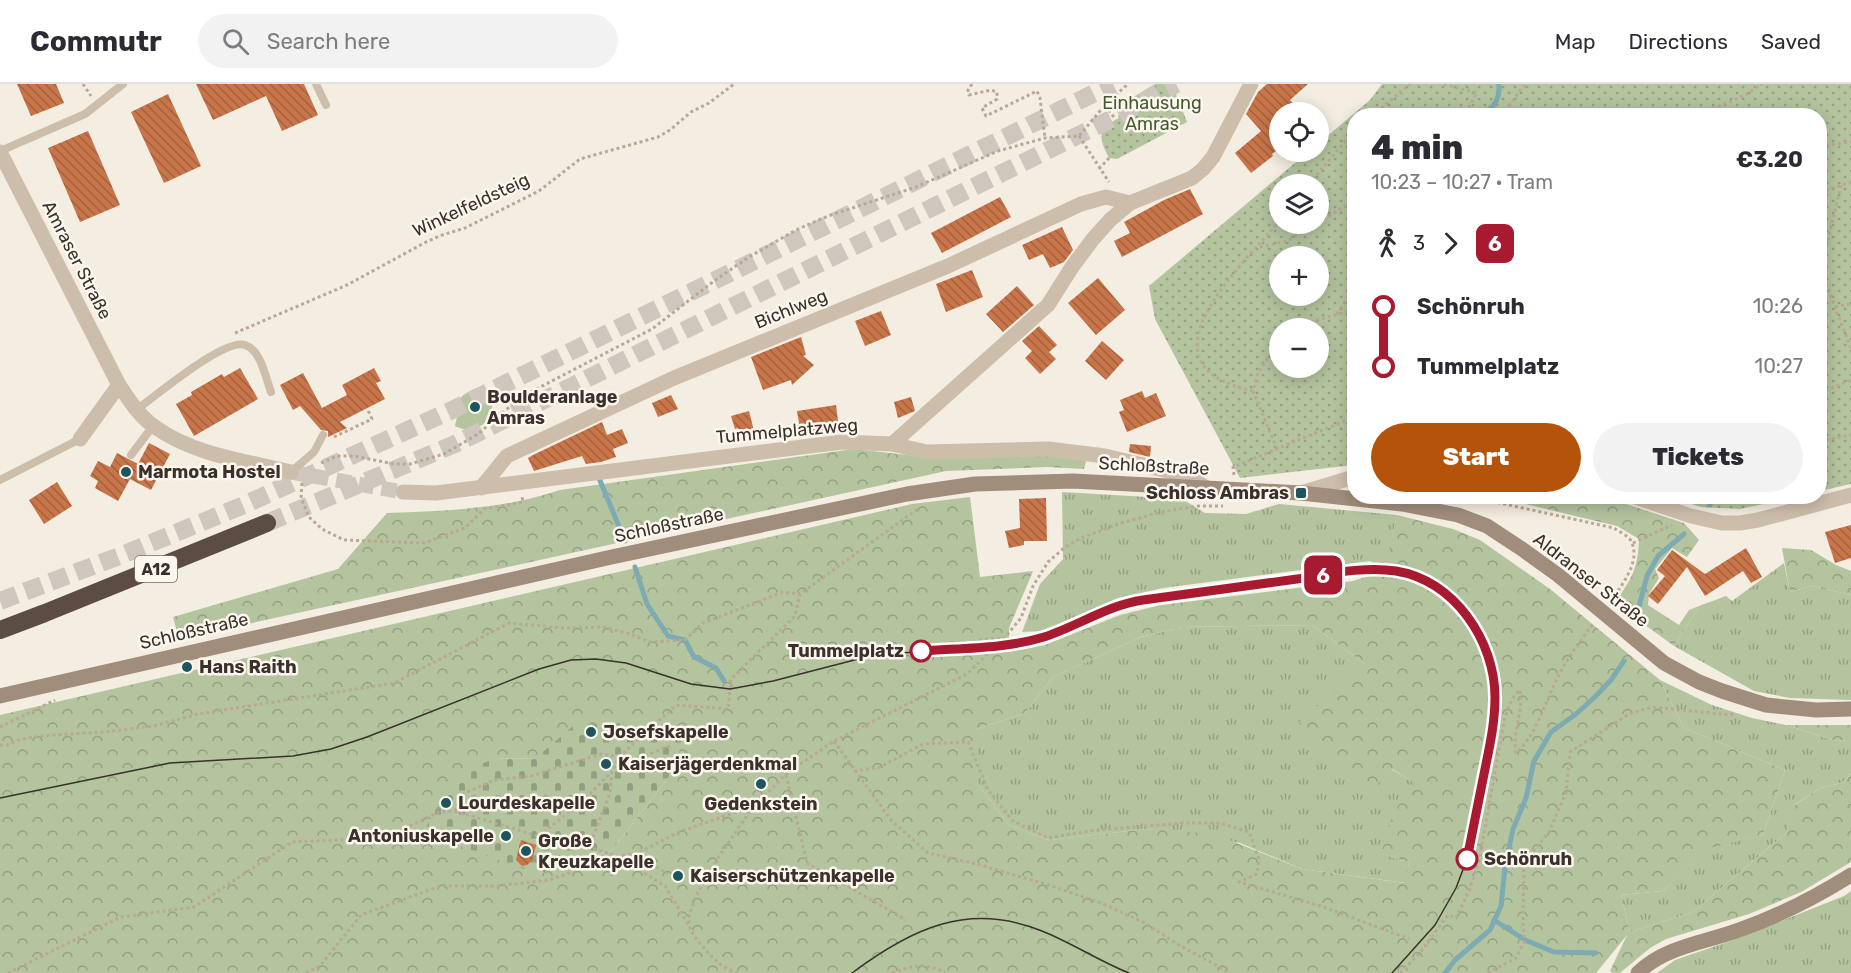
<!DOCTYPE html>
<html lang="en">
<head>
<meta charset="utf-8">
<style>
	body { margin:0; font-family:Rubik,sans-serif; background:#f2f2f3; color:#2b2b33; height:100vh; display:flex; flex-direction:column; font-size:22px; white-space:nowrap }
	* { box-sizing:border-box; margin:0 }
	p { font-size:20px; color:#7c7c81 }
	.icon { flex:none; width:33px; height:33px; fill:none; stroke:currentColor; stroke-width:2; stroke-linecap:round; stroke-linejoin:round }
	.map { position:relative; flex:1; overflow:hidden }
	.sheet { position:absolute; left:1347px; top:24px; width:480px; height:396px; display:flex; flex-direction:column; background:#fff; border-radius:24px; box-shadow:0 3px 15px #0003 }
	.sheet>* { flex:none }
	.badge { padding:0 12px; border-radius:9px; font-size:21px; line-height:39px }
	.controls { position:absolute; left:1269px; top:18px; display:grid; gap:12px }
	.controls a { display:grid; place-items:center; width:60px; height:60px; border-radius:50%; background:#fff; box-shadow:0 3px 15px #0003; font-size:30px }
	.map>.badge { position:absolute; translate:-50% -50%; box-shadow:0 0 0 3px #fff }
	.legs { display:flex; align-items:center; gap:9px; height:66px; padding:0 24px; font-size:20px }
	.legs p { margin-inline-start:auto }
	.headline { display:flex; align-items:center; justify-content:space-between; height:102px; padding:0 24px }
	h1 { font-size:33px; font-weight:800; line-height:45px }
	.primary-button { display:flex; gap:12px; margin-top:auto; padding:12px 24px }
	.primary-button a { flex:1; height:69px; border-radius:36px; background:#b45309; color:#fff; font-size:24px; font-weight:800; line-height:69px; text-align:center }
	.primary-button a+a { background:#f2f2f3; color:#2b2b33 }
	ul { padding:0 24px; list-style:none }
	li { display:flex; align-items:center; gap:21px; height:60px; font-size:22px }
	li i { display:grid; place-items:center; width:9px; height:100%; margin:0 8px; background:currentColor }
	li i::after { content:''; width:15px; height:15px; margin:-8px; border:4px solid; border-radius:50%; background:#fff }
	li p { margin-inline-start:auto }
	li:first-child i { background:linear-gradient(#0000 50%,currentColor 0) }
	li:last-child i { background:linear-gradient(currentColor 50%,#0000 0) }
	header { display:flex; align-items:center; gap:36px; box-sizing:border-box; height:84px; padding:0 30px; background:#fff; border-bottom:2px solid #e1e1e2 }
	header strong { font-size:28px }
	nav { display:flex; gap:33px; margin-inline-start:auto; font-size:21px }
	.search { width:420px; height:54px; background:#f2f2f3; display:flex; align-items:center; gap:15px; box-sizing:border-box; padding:0 21px; border-radius:33px; color:#7c7c81; font-size:22px }
	.map>svg:first-child { display:block }
	.grass { fill:url(#grass-tufts) }
	.forest { fill:url(#forest-crowns); fill-rule:evenodd }
	.cemetery { fill:url(#cemetery-stones) }
	.park { fill:url(#park-dots); fill-rule:evenodd }
	.garden { fill:#b4c49f }
	.lines { fill:none; stroke-linecap:round; stroke-linejoin:round }
	.stream { stroke:#7eabb2; stroke-width:5 }
	.building { fill:url(#building-back-hatch) }
	.minor-tunnel { stroke:#cfc7bd; stroke-width:15; stroke-dasharray:15 8; stroke-linecap:butt }
	.motorway-tunnel { stroke:#cfc7bd; stroke-width:18; stroke-dasharray:18 9; stroke-linecap:butt }
	.path { stroke:#b9a895; stroke-width:3; stroke-dasharray:3 3; stroke-linecap:butt }
	.service { stroke:#cdbeab; stroke-width:8 }
	.minor { stroke:#cdbeab; stroke-width:15 }
	.secondary { stroke:#a18d7c; stroke-width:15 }
	.motorway { stroke:#5c4c42; stroke-width:18 }
	.tram { stroke:#3b312b; stroke-width:1.5 }
	.line-1-casing { stroke:#fff; stroke-width:14 }
	.line-1 { stroke:#a81a30; stroke-width:9 }
	.poi-dot { fill:#1e545e; stroke:#fbf6ee; stroke-width:2 }
	.stop-1-dot { fill:#fff; stroke:#a81a30; stroke-width:3 }
	.labels { text-anchor:middle; dominant-baseline:central; stroke-width:5; stroke-linejoin:round; paint-order:stroke }
	.shield { fill:#fbf6ee; stroke:#756c66; stroke-width:1.5 }
	.shield-label { font-size:16px; font-weight:bold; fill:#3b312b }
	.park-label { font-size:18px; fill:#455a2d; stroke:#fbf6ee }
	.street-label { font-size:18px; fill:#3b312b; stroke:#fbf6ee }
	.poi-label { font-size:18px; font-weight:bold; fill:#3b312b; stroke:#fbf6ee; text-anchor:start }
	.stop-label { font-size:18px; font-weight:bold; fill:#3b312b; stroke:#fbf6ee; text-anchor:end }
</style>
</head>
<body>
<header>
<strong>Commutr</strong>
<div class="search"><svg class="icon" aria-label="search" viewBox="0 0 24 24"><circle cx="10" cy="10" r="6"/><path d="M15 15l6 6"/></svg>Search here</div>
<nav><a>Map</a><a>Directions</a><a>Saved</a></nav>
</header>
<div class="map">
<svg width="1851" height="889" viewBox="0 0 1851 889">
	<defs>
		<pattern id="grass-tufts" width="24" height="20" patternUnits="userSpaceOnUse" patternTransform="scale(1.5)"><rect width="24" height="20" fill="#b4c49f"/><path d="M3 7l-1-3M5 7V3M7 7l1-3M15 17l-1-3M17 17v-4M19 17l1-3" fill="none" stroke="#94a082"/></pattern>
		<pattern id="forest-crowns" width="20" height="18" patternUnits="userSpaceOnUse" patternTransform="scale(1.5)"><rect width="20" height="18" fill="#b4c49f"/><path d="M2 6a3 3 0 1 1 6 0M12 15a3 3 0 1 1 6 0" fill="none" stroke="#94a082"/></pattern>
		<pattern id="cemetery-stones" width="16" height="16" patternUnits="userSpaceOnUse" patternTransform="scale(1.5)"><rect width="16" height="16" fill="#b4c49f"/><path d="M2 7V4a2 2 0 0 1 4 0v3zM10 15v-3a2 2 0 0 1 4 0v3z" fill="#94a082"/></pattern>
		<pattern id="park-dots" width="8" height="8" patternUnits="userSpaceOnUse" patternTransform="scale(1.5)"><rect width="8" height="8" fill="#b4c49f"/><path d="M2 2h.1M6 6h.1" fill="none" stroke="#94a082" stroke-width="1.8" stroke-linecap="round"/></pattern>
		<pattern id="building-back-hatch" width="6" height="6" patternUnits="userSpaceOnUse" patternTransform="scale(1.5)"><rect width="6" height="6" fill="#c9754a"/><path d="M-1 5l2 2M0 0l6 6M5-1l2 2" fill="none" stroke="#a4613e"/></pattern>
	</defs>
	<rect width="100%" height="100%" fill="#f4ede1"/>
	<g class="grass">
		<polygon points="1062,408 1182,415 1205,429 1246,430 1279,420 1397,431 1385,487 1370,477 1163,504 1118,514 1043,547 1022,548 1040,500 1063,475"/>
		<polygon points="1784,479 1790,508 1813,502 1851,511 1851,616 1790,614 1754,607 1674,562 1699,522 1726,512 1732,517"/>
		<polygon points="1312,541 1365,580 1391,685 1416,699 1382,770 1409,778 1406,799 1302,785 1240,759 1146,745 1049,756 1009,741 977,699 977,645 1025,629 1053,593 1141,553 1182,543"/>
		<polygon points="1660,596 1712,621 1752,634 1786,641 1833,656 1851,657 1851,690 1842,699 1820,704 1794,721 1786,749 1693,828 1630,848 1621,811 1663,807 1706,764 1763,751 1785,686 1684,644"/>
		<polygon points="1851,807 1851,889 1657,889 1675,876 1736,855 1844,812"/>
	</g>
	<g class="forest">
		<path d="M854 365 925 373 1044 370 1086 377 1084 385 1047 383 946 387 179 555 173 533 338 485 387 429C445 427 505 425 560 406Z"/>
		<path d="M970 413 980 493 1033 487 1009 544V568L1045 561 1120 531 1161 521 1353 497 1384 487 1397 431 1453 445 1480 456 1550 505 1660 596 1684 644 1785 686 1763 751 1706 765 1663 807 1621 811 1630 848 1693 828 1786 749 1793 722 1820 704 1842 699 1851 690V778L1801 808 1749 830 1666 855 1650 864 1620 889H1613L1610 887 1627 851 1596 889H0V631L912 420ZM1312 541 1365 580 1299 638 1354 695 1376 702 1392 685 1415 699 1397 717 1381 770 1409 778 1405 799 1302 785 1214 750 1146 745 1049 756 1009 741 977 699V645L1025 629 1053 593 1141 553 1182 543ZM536 674 675 685 612 766 539 790 493 675Z"/>
		<path d="M1496 413H1605L1684 439 1699 456 1687 473 1672 464 1655 485 1659 494 1649 510 1648 521 1679 541 1689 526 1699 522 1674 562 1615 519C1631 495 1638 486 1639 455L1617 442Z"/>
		<polygon points="1782,464 1811,466 1836,481 1851,487 1851,511 1813,502 1790,508"/>
		<polygon points="1786,641 1851,641 1851,657 1833,656"/>
	</g>
	<polygon class="cemetery" points="618,637 682,656 675,685 612,766 539,790 423,749 454,692 493,675 536,674 572,643"/>
	<g class="park">
		<path d="M1155 0H1172L1187 38 1117 75 1109 74C1099 54 1096 44 1118 35L1120 21Z"/>
		<path d="M1382 0H1851V400L1820 407V32H1354V381L1240 394 1155 235 1149 202 1308 68H1318L1319 59 1370 16ZM1280 100H1318V140H1280ZM1318 172V212H1280V172ZM1280 244H1318V284H1280Z"/>
		<polygon points="1669,413 1797,413 1740,425 1701,423"/>
	</g>
	<path class="garden" d="M481 303 487 304C503 329 480 355 455 342L458 328 456 320C462 310 470 306 481 303Z"/>
	<g class="lines">
		<g class="stream">
			<path d="M1481 32C1494 23 1500 16 1499 0"/>
			<polyline points="599,394 625,457"/>
			<polyline points="1709,412 1710,421"/>
			<polyline points="635,483 647,520 668,552 685,556 694,573 716,584 724,597"/>
			<polyline points="1636,534 1647,492 1658,472 1684,450"/>
			<polyline points="1494,836 1525,856 1554,868 1596,869"/>
			<polyline points="1445,889 1455,876 1490,846 1501,822 1505,783 1513,745 1526,714 1534,677 1551,648 1576,630 1595,613 1611,596 1624,577"/>
		</g>
	</g>
	<g class="building">
		<polygon points="17,0 56,0 64,19 31,32"/>
		<polygon points="196,0 304,0 318,31 282,47 266,12 213,36"/>
		<polygon points="1267,0 1308,0 1290,16 1301,28 1280,28 1280,64 1272,70 1273,72 1251,89 1235,69 1261,47 1246,30 1258,8"/>
		<polygon points="168,10 201,82 164,99 131,28"/>
		<polygon points="88,47 120,121 80,138 48,64"/>
		<polygon points="1190,105 1203,130 1122,173 1114,157 1130,149 1124,138 1164,116"/>
		<polygon points="1000,113 1011,133 942,169 931,149"/>
		<polygon points="1062,143 1073,166 1064,178 1050,184 1043,170 1029,176 1022,161"/>
		<polygon points="972,186 983,213 946,228 936,200"/>
		<polygon points="1098,194 1125,226 1096,251 1068,219"/>
		<polygon points="1017,202 1034,221 1003,248 986,230"/>
		<polygon points="881,227 891,251 865,262 855,237"/>
		<polygon points="1039,242 1057,261 1049,268 1056,275 1040,290 1025,274 1032,267 1022,257"/>
		<polygon points="801,253 806,271 803,272 814,281 792,301 791,296 763,306 751,273"/>
		<polygon points="1102,257 1124,276 1106,296 1085,277"/>
		<polygon points="240,284 258,315 194,352 176,320 192,311 191,308 222,290 224,293"/>
		<polygon points="374,284 381,297 376,299 385,315 340,338 347,344 328,353 328,347 321,346 300,322 293,326 280,301 303,289 322,324 347,311 342,301"/>
		<polygon points="1142,307 1145,314 1156,309 1166,332 1127,348 1119,328 1124,326 1120,316"/>
		<polygon points="671,311 678,325 658,333 652,319"/>
		<polygon points="911,313 915,327 898,334 894,318"/>
		<polygon points="836,321 839,345 801,351 797,327"/>
		<polygon points="749,327 755,351 741,354 738,344 735,345 731,332"/>
		<polygon points="602,338 607,351 622,345 628,359 613,365 616,373 601,378 586,380 582,372 534,387 528,374 533,371"/>
		<polygon points="149,359 170,370 151,406 130,395 118,417 95,404 98,397 90,392 98,377 110,383 117,369 138,380"/>
		<polygon points="1130,360 1151,362 1150,373 1129,368"/>
		<polygon points="57,398 72,422 44,440 29,416"/>
		<polygon points="1046,414 1047,457 1024,457 1024,461 1009,464 1005,447 1020,444 1019,415"/>
		<polygon points="1851,441 1851,474 1835,479 1825,448"/>
		<polygon points="1746,464 1762,493 1751,499 1743,487 1705,512 1687,483 1658,520 1648,512 1665,492 1657,486 1672,466 1705,490"/>
		<polygon points="521,756 536,761 532,777 527,781 522,782 516,776"/>
	</g>
	<g class="lines">
		<polyline class="minor-tunnel" points="291,388 403,408"/>
		<g class="motorway-tunnel">
			<polyline points="267,439 455,360 1111,35 1176,0"/>
			<polyline points="0,517 122,471 244,421 452,326 1113,0"/>
		</g>
		<g class="path">
			<polyline points="83,0 91,12"/>
			<polyline points="972,0 968,6 969,11 991,6 997,8 997,15 982,24 986,32 1037,7 1040,14 1045,54"/>
			<polyline points="1444,0 1477,9 1464,32"/>
			<polyline points="1105,21 1116,36"/>
			<polyline points="1372,32 1410,0"/>
			<polyline points="1502,32 1521,5 1528,0"/>
			<polyline points="1696,32 1745,11 1762,0"/>
			<polyline points="1079,52 1109,98"/>
			<polyline points="1820,62 1851,58"/>
			<polyline points="1099,85 1109,74"/>
			<polyline points="1309,100 1354,47"/>
			<polyline points="1841,101 1821,186 1851,265"/>
			<polyline points="1820,108 1851,98"/>
			<polyline points="1318,138 1354,117"/>
			<polyline points="1260,163 1287,157 1316,140"/>
			<polyline points="1835,223 1851,220"/>
			<polyline points="1337,230 1354,204"/>
			<polyline points="1300,244 1316,236 1354,226"/>
			<polyline points="235,249 347,201 426,158 442,151 465,144 539,107 580,75 658,53 670,46 691,28 709,19 734,0"/>
			<path d="M1253 307C1131 281 1241 184 1280 136"/>
			<polyline points="1820,309 1851,296"/>
			<polyline points="334,353 372,335 367,324"/>
			<polyline points="1820,357 1851,351"/>
			<polyline points="1277,365 1253,307 1258,289 1280,256"/>
			<polyline points="321,379 337,372 354,372 394,380 410,380 444,370 478,350 521,313 652,245 714,197 749,173 796,146 828,132 916,103 998,67 1045,54 1079,52 1105,21 1128,0"/>
			<polyline points="1234,391 1233,383 1354,333"/>
			<polyline points="302,399 301,414 309,433 322,445 344,456 424,459 465,444 484,425 523,418 522,412"/>
			<path d="M1468 412 1614 444C1619 448 1630 452 1632 459 1640 479 1622 500 1612 516"/>
			<polyline points="1633,459 1672,441"/>
			<polyline points="979,556 1003,554"/>
			<polyline points="0,643 55,616"/>
			<polyline points="834,657 891,736 928,769 977,780 1052,802 1101,819 1143,838 1179,861 1230,889"/>
			<polyline points="0,661 7,661 21,655 51,651 105,648 153,642 198,630 394,599 509,539 564,544 603,543 630,550 650,558 685,556 703,539 783,508 800,510"/>
			<polyline points="670,662 631,677 619,673 676,621 728,625 731,595 795,532 800,510 919,424"/>
			<polyline points="854,687 880,683 923,660 968,658 988,706 1013,737 1048,754 1089,747 1182,739 1220,739 1249,748 1259,775 1257,790 1239,798 1324,823 1409,855"/>
			<polyline points="786,691 807,779 906,836"/>
			<polyline points="455,727 461,711 494,696 531,692 601,670 619,673 612,688 610,709 589,763"/>
			<polyline points="539,752 585,715 610,689"/>
			<polyline points="636,770 668,790"/>
			<polyline points="619,773 665,802 689,842"/>
			<polyline points="8,889 121,833 194,823 292,758 386,754 439,728 455,727 538,752 589,763 617,772 636,770 679,748 754,722 786,690 834,657 967,590 1005,553 1021,534 1033,502 1048,478 1064,464 1081,454 1121,439 1161,428 1198,422 1223,422"/>
			<polyline points="306,889 320,882 361,831 440,802 497,802 549,796 615,773"/>
			<path d="M738 889C724 885 714 876 705 865 698 857 689 848 689 837 689 810 737 747 753 723"/>
			<path d="M892 889C913 881 925 878 945 889"/>
			<path d="M1400 889 1420 869 1448 831 1456 834 1469 807 1479 777 1504 638C1507 627 1511 613 1520 606 1524 627 1512 648 1516 669 1535 652 1543 625 1553 603 1563 580 1578 560 1593 540"/>
			<polyline points="1488,889 1516,874 1525,856 1523,841 1524,778 1549,748 1566,709 1570,668 1629,630 1652,623 1731,631 1734,627"/>
		</g>
		<g class="service">
			<polyline points="316,0 326,21"/>
			<polyline points="0,67 85,30 123,0"/>
			<path d="M136 326C156 312 224 254 245 261 261 266 266 295 271 308"/>
			<polyline points="131,371 153,342"/>
			<polyline points="291,388 314,368 323,351"/>
			<polyline points="0,396 80,355"/>
		</g>
		<g class="minor">
			<path d="M0 68 119 301C129 316 140 333 155 343 194 371 246 377 291 388"/>
			<polyline points="80,355 119,301"/>
			<polyline points="892,360 1048,221 1072,183 1093,155 1110,136 1130,119 1192,94 1203,85 1213,73 1251,0"/>
			<polyline points="481,404 507,372 674,294 948,182 1081,120 1106,113 1130,119"/>
			<polyline points="403,408 436,409 842,358 892,360 927,368 1048,365 1105,372 1189,392 1206,404"/>
			<polyline points="1301,409 1354,393"/>
			<polyline points="1632,412 1691,432 1722,439 1740,439 1758,436 1851,411"/>
		</g>
		<g class="secondary">
			<polyline points="0,612 607,474 907,410 975,400 1073,397 1301,409 1402,420 1458,431 1487,442 1522,465 1558,491 1664,579 1699,598 1722,607 1766,621 1816,626 1851,625"/>
			<path d="M1638 889C1663 863 1707 858 1739 846 1779 832 1816 813 1851 791"/>
		</g>
		<polyline class="motorway" points="0,546 45,529 267,439"/>
		<g class="tram">
			<path d="M0 714 170 679 293 672 331 665 367 653 539 585 571 576 596 575 626 579 691 600 730 605 773 597 870 572 1023 558 1047 552 1131 518 1354 487C1401 483 1446 494 1472 538 1479 550 1484 564 1489 577"/>
			<path d="M852 889C911 845 968 817 1042 847 1072 859 1099 877 1129 889"/>
			<polyline points="1392,889 1435,841 1456,804 1467,775 1493,643 1495,615"/>
		</g>
	</g>
	<g class="lines">
		<g class="line-1-casing">
			<path id="line-1" d="M921 567C962 564 1005 565 1044 553 1078 542 1108 521 1143 516 1194 509 1245 502 1297 495 1329 490 1364 482 1396 487 1454 496 1495 557 1495 613 1495 638 1490 661 1485 685 1479 715 1473 745 1467 775"/>
		</g>
		<use href="#line-1" class="line-1"/>
	</g>
	<g class="poi-dot">
		<circle cx="475" cy="323" r="6"/>
		<circle cx="126" cy="388" r="6"/>
		<rect x="1295" y="403" width="12" height="12" rx="3"/>
		<circle cx="187" cy="583" r="6"/>
		<circle cx="591" cy="648" r="6"/>
		<circle cx="606" cy="680" r="6"/>
		<circle cx="761" cy="700" r="6"/>
		<circle cx="446" cy="719" r="6"/>
		<circle cx="506" cy="752" r="6"/>
		<circle cx="526" cy="767" r="6"/>
		<circle cx="678" cy="792" r="6"/>
	</g>
	<g class="stop-1-dot">
		<circle cx="921" cy="567" r="10"/>
		<circle cx="1467" cy="775" r="10"/>
	</g>
	<g class="labels">
		<rect class="shield" x="135" y="472" width="42" height="26" rx="4.5"/>
		<g class="shield-label">
			<text x="156" y="485">A12</text>
		</g>
		<g class="park-label">
			<text x="1152" y="19">Einhausung<tspan x="1152" dy="21">Amras</tspan></text>
		</g>
		<g class="street-label">
			<text transform="translate(471 121) rotate(-25)">Winkelfeldsteig</text>
			<text transform="translate(77 176) rotate(63)">Amraser Straße</text>
			<text transform="translate(791 225) rotate(-22)">Bichlweg</text>
			<text transform="translate(787 347) rotate(-5)">Tummelplatzweg</text>
			<text transform="translate(1154 382) rotate(3)">Schloßstraße</text>
			<text transform="translate(669 441) rotate(-12)">Schloßstraße</text>
			<text transform="translate(1591 496) rotate(38)">Aldranser Straße</text>
			<text transform="translate(194 547) rotate(-13)">Schloßstraße</text>
		</g>
		<g class="poi-label">
			<text x="487" y="313">Boulderanlage<tspan x="487" dy="21">Amras</tspan></text>
			<text x="138" y="388">Marmota Hostel</text>
			<text x="1289" y="409" text-anchor="end">Schloss Ambras</text>
			<text x="199" y="583">Hans Raith</text>
			<text x="603" y="648">Josefskapelle</text>
			<text x="618" y="680">Kaiserjägerdenkmal</text>
			<text x="458" y="719">Lourdeskapelle</text>
			<text x="761" y="720" text-anchor="middle">Gedenkstein</text>
			<text x="494" y="752" text-anchor="end">Antoniuskapelle</text>
			<text x="538" y="757">Große<tspan x="538" dy="21">Kreuzkapelle</tspan></text>
			<text x="690" y="792">Kaiserschützenkapelle</text>
		</g>
		<g class="stop-label">
			<text x="904" y="567">Tummelplatz</text>
			<text x="1484" y="775" text-anchor="start">Schönruh</text>
		</g>
	</g>
</svg>
<div class="controls">
<a><svg class="icon" aria-label="locate" viewBox="0 0 24 24"><circle cx="12" cy="12" r="6"/><path d="M12 2v4M12 18v4M2 12h4M18 12h4"/></svg></a>
<a><svg class="icon" aria-label="layers" viewBox="0 0 24 24"><path d="M12 4l9 5-9 5-9-5zM3 14l9 5 9-5"/></svg></a>
<a>+</a>
<a>−</a>
</div>
<b class="badge" style="left:1323px;top:491px;background:#a81a30;color:#fff">6</b>
<section class="sheet">
<div class="headline"><div><h1>4 min</h1><p>10:23 – 10:27 · Tram</p></div><b>€3.20</b></div>
<div class="legs"><svg class="icon" aria-label="walk" viewBox="0 0 24 24"><circle cx="13" cy="4" r="2"/><path d="M13 8l-2 6 4 7M11 14l-3 7M7 12l3-4h3l4 4"/></svg>3<svg class="icon" aria-label="forward" viewBox="0 0 24 24"><path d="M9 5l7 7-7 7"/></svg><b class="badge" style="background:#a81a30;color:#fff">6</b></div>
<ul>
<li><i style="color:#a81a30"></i><b>Schönruh</b><p>10:26</p></li>
<li><i style="color:#a81a30"></i><b>Tummelplatz</b><p>10:27</p></li>
</ul>
<div class="primary-button"><a>Start</a><a>Tickets</a></div>
</section>
</div>
</body>
</html>
